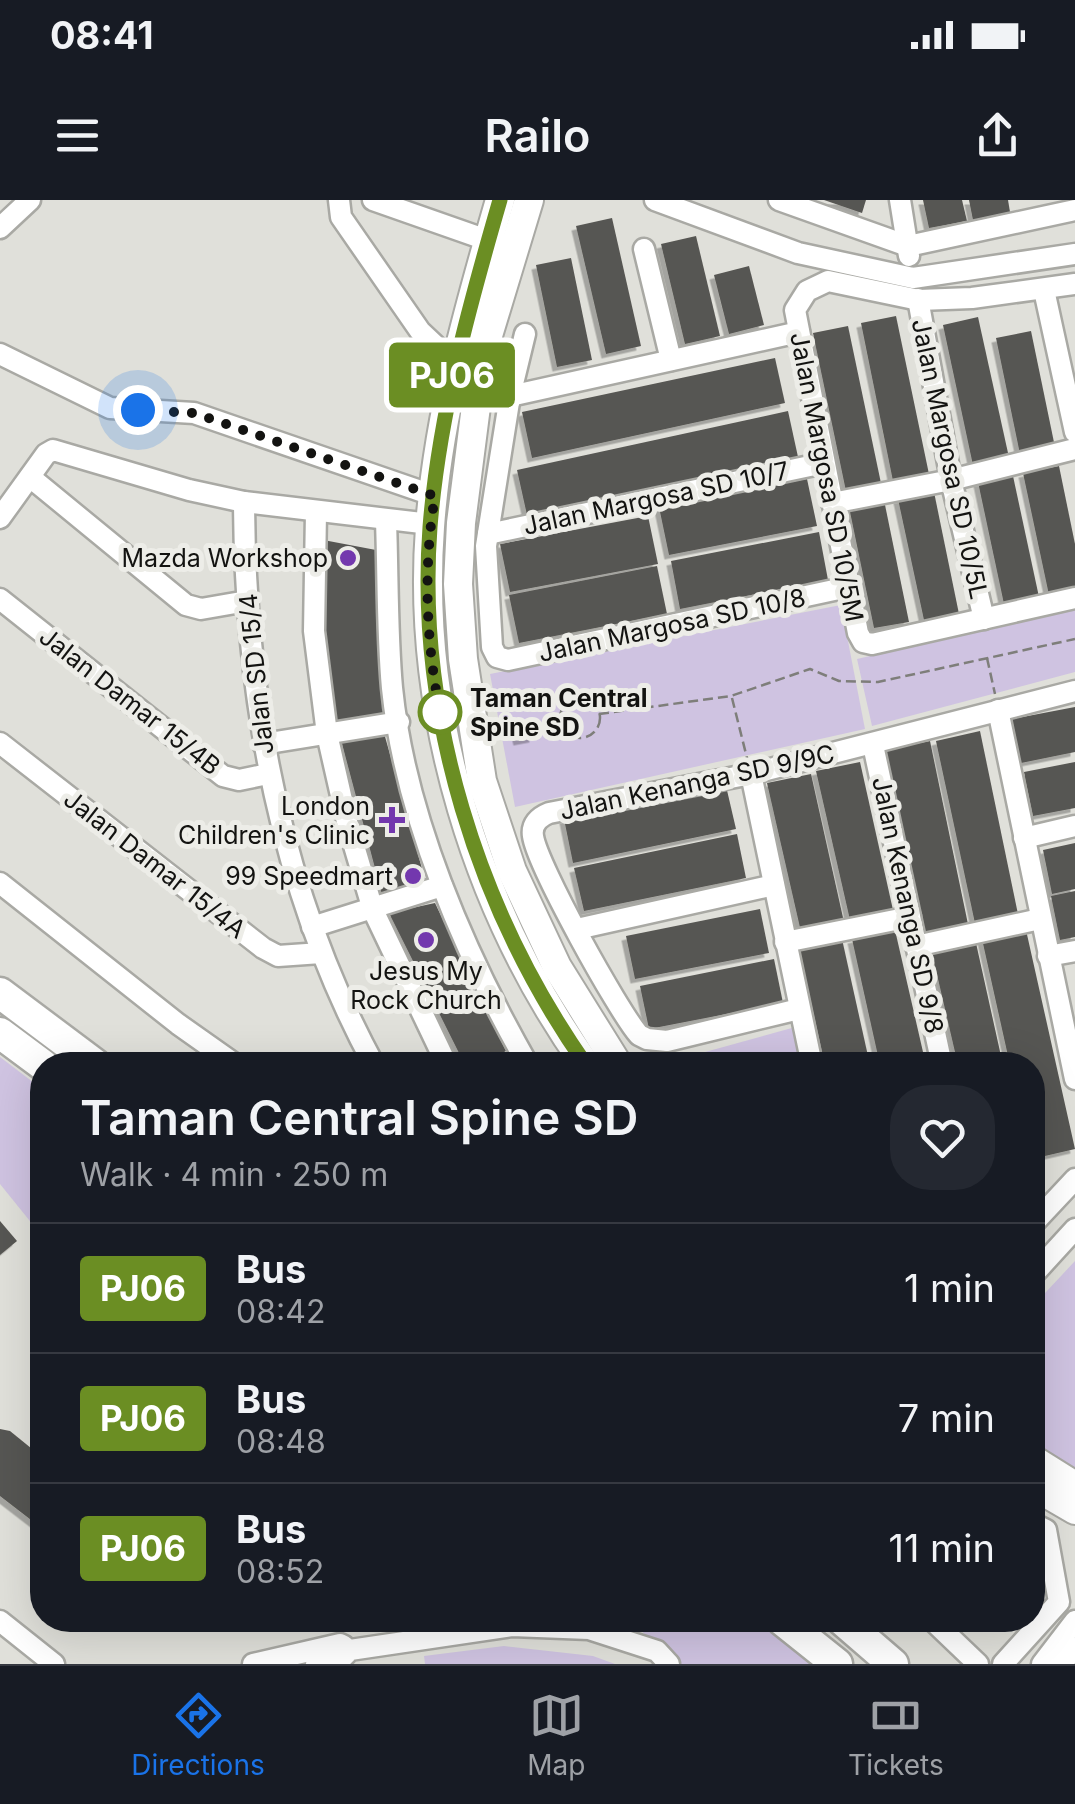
<!DOCTYPE html>
<html lang="en">
<head>
<meta charset="utf-8">
<style>
	body { margin:0; font-family:Inter,sans-serif; background:#242831; color:#f1f3f6; height:100vh; display:flex; flex-direction:column; font-size:38px; white-space:nowrap }
	* { box-sizing:border-box; margin:0 }
	p { font-size:32px; color:#9ea1a6 }
	.icon { flex:none; width:55px; height:55px; fill:none; stroke:currentColor; stroke-width:2; stroke-linecap:round; stroke-linejoin:round }
	.map { position:relative; flex:1; overflow:hidden }
	.details { position:absolute; left:30px; top:852px; width:1015px; height:580px; display:flex; flex-direction:column; background:#171b24; border-radius:40px; box-shadow:0 10px 40px #0002 }
	.details>* { flex:none }
	.badge { padding:0 20px; border-radius:8px; font-size:35px; line-height:65px }
	.you { position:absolute; width:50px; height:50px; margin:-25px; border:8px solid #fff; border-radius:50%; background:#1a73e8; box-shadow:0 0 0 15px #1a73e833 }
	.map>.badge { position:absolute; translate:-50% -50%; box-shadow:0 0 0 5px #fff }
	.round { display:grid; place-items:center; flex:none; width:105px; height:105px; border-radius:40px; background:#242831 }
	.summary { display:flex; align-items:center; justify-content:space-between; height:170px; padding:0 50px }
	h1 { font-size:48px; font-weight:600; line-height:75px }
	ul { padding:0; list-style:none }
	li { display:flex; align-items:center; gap:30px; height:130px; padding:0 50px; border-top:2px solid #363941 }
	li div { flex:1 }
	li b { display:block; font-size:38px }
	li em { font-style:normal }
	li .badge { min-width:110px; font-weight:700; text-align:center }
	.status { display:flex; justify-content:space-between; align-items:center; height:70px; padding:0 50px; background:#171b24; direction:ltr }
	.status svg { height:28px; fill:currentColor }
	header { display:flex; justify-content:space-between; align-items:center; height:130px; padding:0 50px; background:#171b24; font-size:45px; font-weight:600 }
	.dock { display:flex; justify-content:space-around; align-items:center; height:140px; border-top:2px solid #363941; background:#171b24; font-size:28px; color:#9ea1a6 }
	.dock a { display:grid; justify-items:center; gap:5px }
	.dock .on { color:#1a73e8 }
	.map>svg:first-child { display:block }
	.green { fill:#cfc3e1 }
	.building { fill:#575652; filter:url(#shadow) }
	.lines { fill:none; stroke-linecap:round; stroke-linejoin:round }
	.minor-casing { stroke:#a9a9a4; stroke-width:25 }
	.major-casing { stroke:#a9a9a4; stroke-width:32 }
	.highway-casing { stroke:#a9a9a4; stroke-width:35 }
	.path { stroke:#7e7e7a; stroke-width:2.5; stroke-dasharray:10 5; stroke-linecap:butt }
	.minor { stroke:#fff; stroke-width:20 }
	.major { stroke:#fff; stroke-width:28 }
	.highway { stroke:#fff; stroke-width:30 }
	.line-casing { stroke:#fff; stroke-width:22 }
	.line { stroke:#6b8e23; stroke-width:15 }
	.walk { stroke:#131311; stroke-width:10; stroke-dasharray:0 18 }
	.poi-dot { fill:#7338ae; stroke:#edede8; stroke-width:4 }
	.stop-dot { fill:#fff; stroke:#6b8e23; stroke-width:5 }
	.labels { text-anchor:middle; dominant-baseline:central; stroke-width:10; stroke-linejoin:round; paint-order:stroke }
	.street-label { font-size:25px; fill:#131311; stroke:#edede8 }
	.poi-label { font-size:25px; fill:#131311; stroke:#edede8; text-anchor:end }
	.stop-label { font-size:25px; font-weight:bold; fill:#131311; stroke:#edede8; text-anchor:start }
</style>
</head>
<body>
<div class="status"><b>08:41</b><svg viewBox="0 0 49 12"><path d="M0 12V9h3v3zM5 12V6h3v6zM10 12V3h3v9zM15 12V0h3v12zM26 1h20v11H26zM47 4h2v5h-2z"/></svg></div>
<header><svg class="icon" aria-label="menu" viewBox="0 0 24 24"><path d="M4 6h16M4 12h16M4 18h16"/></svg>Railo<svg class="icon" aria-label="share" viewBox="0 0 24 24"><path d="M12 15V3M7 8l5-5 5 5M5 13v7h14v-7"/></svg></header>
<div class="map">
<svg width="1075" height="1464" viewBox="0 0 1075 1464">
	<defs>
		<filter id="shadow"><feDropShadow dx="-4.5" dy="4.5" stdDeviation="0" flood-color="#0004"/></filter>
	</defs>
	<rect width="100%" height="100%" fill="#e0e0da"/>
	<g class="green">
		<polygon points="841,405 865,529 515,607 490,474"/>
		<polygon points="1075,409 1075,472 872,526 857,459"/>
		<polygon points="799,826 808,865 658,865"/>
		<polygon points="0,857 42,889 42,1036 0,984"/>
		<polygon points="1075,1061 1075,1271 1033,1241 1032,1107"/>
		<polygon points="630,1420 756,1420 813,1464 676,1464"/>
		<polygon points="504,1446 593,1456 615,1464 425,1464 424,1456"/>
	</g>
	<g class="building">
		<polygon points="824,0 866,0 862,13"/>
		<polygon points="923,0 962,0 967,21 929,28"/>
		<polygon points="969,0 1008,0 1010,12 973,20"/>
		<polygon points="612,18 641,146 606,154 576,26"/>
		<polygon points="696,36 720,136 685,144 661,44"/>
		<polygon points="571,58 592,160 557,167 536,65"/>
		<polygon points="749,66 764,125 729,134 714,75"/>
		<polygon points="896,116 930,279 894,286 861,123"/>
		<polygon points="978,117 1010,262 974,270 943,125"/>
		<polygon points="848,126 882,288 847,296 813,133"/>
		<polygon points="1031,131 1056,252 1021,259 996,138"/>
		<polygon points="775,158 785,203 532,258 522,212"/>
		<polygon points="788,211 798,257 527,315 517,270"/>
		<polygon points="1059,266 1075,344 1075,389 1049,395 1023,273"/>
		<polygon points="1013,276 1039,397 1004,404 978,282"/>
		<polygon points="807,279 817,326 669,355 659,307"/>
		<polygon points="934,292 959,414 924,420 898,299"/>
		<polygon points="884,300 909,422 874,428 849,307"/>
		<polygon points="648,316 658,364 510,392 500,344"/>
		<polygon points="819,332 828,380 680,409 671,361"/>
		<polygon points="318,339 376,350 384,519 334,527"/>
		<polygon points="657,366 667,414 519,443 509,395"/>
		<polygon points="1075,507 1075,552 1021,563 1012,519"/>
		<polygon points="530,522 534,538 518,541 514,525"/>
		<polygon points="980,531 1019,719 976,728 936,541"/>
		<polygon points="384,533 428,690 384,702 340,536"/>
		<polygon points="930,541 969,729 926,738 886,550"/>
		<polygon points="860,562 893,710 850,720 816,571"/>
		<polygon points="1075,562 1075,608 1033,616 1024,572"/>
		<polygon points="811,574 844,722 801,732 767,583"/>
		<polygon points="726,586 736,629 573,663 564,619"/>
		<polygon points="737,634 746,678 584,711 574,668"/>
		<polygon points="1075,643 1075,689 1052,694 1043,650"/>
		<polygon points="1075,691 1075,737 1060,740 1051,696"/>
		<polygon points="435,703 506,851 480,865 465,865 389,713"/>
		<polygon points="760,709 769,753 635,779 626,736"/>
		<polygon points="895,730 926,865 880,865 852,739"/>
		<polygon points="1026,730 1075,949 1032,959 1032,865 1010,865 982,739"/>
		<polygon points="842,739 870,865 825,865 799,748"/>
		<polygon points="976,743 1003,865 958,865 932,753"/>
		<polygon points="774,759 783,803 649,829 640,786"/>
		<polygon points="0,1021 17,1041 0,1055"/>
		<polygon points="0,1229 10,1231 42,1257 42,1321 35,1323 0,1296"/>
	</g>
	<g class="lines">
		<g class="minor-casing">
			<g id="minor">
				<polyline points="339,0 341,17 420,131 454,163"/>
				<polyline points="373,0 487,40"/>
				<polyline points="655,0 798,53 913,78 1075,54"/>
				<polyline points="779,0 908,46 1075,10"/>
				<polyline points="900,0 909,56"/>
				<polyline points="0,28 30,0"/>
				<polyline points="644,49 671,160"/>
				<polyline points="1075,84 972,98 919,100 828,81 807,91 795,110 858,433 863,442 872,444 1075,398"/>
				<polyline points="1044,90 1075,232"/>
				<polyline points="918,99 951,280 984,419"/>
				<polyline points="525,134 510,196 486,346 492,447 497,457 508,460 848,387"/>
				<polyline points="0,154 110,208 194,213 435,296"/>
				<polyline points="510,196 799,132"/>
				<polyline points="30,277 186,405 201,409 247,401"/>
				<path d="M244 302C245 498 280 692 374 865"/>
				<polyline points="832,303 951,280 1075,249"/>
				<polyline points="316,312 314,431 327,534 347,622 373,710 447,865"/>
				<polyline points="0,318 46,254 53,250 189,290 244,302 430,324"/>
				<path d="M386 321C388 376 387 433 392 488 405 617 465 754 528 865"/>
				<polyline points="488,334 824,263"/>
				<polyline points="0,399 223,576 239,580 268,574"/>
				<polyline points="998,510 1075,879"/>
				<polyline points="0,543 263,748 278,756 321,753"/>
				<polyline points="263,544 399,522"/>
				<polyline points="873,545 942,865"/>
				<polyline points="751,574 812,865"/>
				<polyline points="1024,638 1075,626"/>
				<polyline points="0,683 178,824 236,865"/>
				<polyline points="312,727 442,686"/>
				<polyline points="577,729 774,685"/>
				<polyline points="785,742 910,717"/>
				<polyline points="916,746 1040,719"/>
				<polyline points="1048,756 1075,751"/>
				<path d="M799 809 667 841 647 839 639 835C618 811 537 665 533 636 531 624 539 617 549 613L751 574 1075 491"/>
				<polyline points="1032,1025 1075,979"/>
				<polyline points="1032,1076 1075,1029"/>
				<polyline points="932,1420 978,1464"/>
				<polyline points="0,1421 54,1464"/>
				<polyline points="253,1464 340,1444 344,1446"/>
				<polyline points="316,1464 342,1458 350,1450 512,1426 589,1429 657,1451 669,1464"/>
				<polyline points="1003,1464 1059,1402 1046,1330 1032,1323"/>
				<polyline points="1042,1464 1075,1421"/>
				<polyline points="1061,1464 1075,1448"/>
			</g>
		</g>
		<g class="major-casing">
			<g id="major">
				<path d="M500 0C469 107 438 215 430 327 416 514 477 712 586 865"/>
				<polyline points="529,0 483,152 461,323 458,384 463,459 482,581 512,671 557,767 618,865"/>
				<polyline points="1032,1259 1075,1286"/>
				<polyline points="1032,1285 1075,1310"/>
			</g>
		</g>
		<g class="highway-casing">
			<g id="highway">
				<polyline points="0,793 96,865"/>
				<polyline points="0,833 43,865"/>
				<polyline points="782,1420 837,1464"/>
				<polyline points="842,1420 893,1464"/>
			</g>
		</g>
		<g class="path">
			<polyline points="987,458 995,494"/>
			<polyline points="732,498 747,558"/>
			<circle cx="580" cy="518" r="20"/>
			<polyline points="599,514 731,496 810,469 839,481 878,482 1075,439"/>
			<polyline points="498,534 559,523"/>
		</g>
		<use href="#minor" class="minor"/>
		<use href="#major" class="major"/>
		<use href="#highway" class="highway"/>
	</g>
	<g class="lines">
		<g class="line-casing">
			<path id="line" d="M500 0C469 107 439 215 430 327 416 515 478 711 586 865"/>
		</g>
		<use href="#line" class="line"/>
		<path class="walk" d="M138 210 194 213 435 296C423 367 426 442 440 512"/>
	</g>
	<g class="poi-dot">
		<circle cx="348" cy="358" r="10"/>
		<path d="M387 605h10v10h10v10h-10v10h-10v-10h-10v-10h10z"/>
		<circle cx="413" cy="676" r="10"/>
		<circle cx="426" cy="740" r="10"/>
	</g>
	<circle class="stop-dot" cx="440" cy="512" r="20"/>
	<g class="labels">
		<g class="street-label">
			<text transform="translate(950 259) rotate(78)">Jalan Margosa SD 10/5L</text>
			<text transform="translate(827 277) rotate(79)">Jalan Margosa SD 10/5M</text>
			<text transform="translate(656 298) rotate(-12)">Jalan Margosa SD 10/7</text>
			<text transform="translate(672 425) rotate(-12)">Jalan Margosa SD 10/8</text>
			<text transform="translate(256 474) rotate(-96)">Jalan SD 15/4</text>
			<text transform="translate(130 501) rotate(38)">Jalan Damar 15/4B</text>
			<text transform="translate(697 582) rotate(-12)">Jalan Kenanga SD 9/9C</text>
			<text transform="translate(155 664) rotate(38)">Jalan Damar 15/4A</text>
			<text transform="translate(908 705) rotate(78)">Jalan Kenanga SD 9/8</text>
		</g>
		<g class="poi-label">
			<text x="328" y="358">Mazda Workshop</text>
			<text x="370" y="606">London<tspan x="370" dy="29">Children's Clinic</tspan></text>
			<text x="393" y="676">99 Speedmart</text>
			<text x="426" y="771" text-anchor="middle">Jesus My<tspan x="426" dy="29">Rock Church</tspan></text>
		</g>
		<g class="stop-label">
			<text x="470" y="498">Taman Central<tspan x="470" dy="29">Spine SD</tspan></text>
		</g>
	</g>
</svg>
<div class="you" style="left:138px;top:210px"></div>
<b class="badge" style="left:452px;top:175px;background:#6b8e23;color:#fff">PJ06</b>
<section class="details">
<div class="summary"><div><h1>Taman Central Spine SD</h1><p>Walk · 4 min · 250 m</p></div><a class="round"><svg class="icon" aria-label="heart" viewBox="0 0 24 24"><path d="M12 20l-8-8c-3-5 5-10 8-4 3-6 11-1 8 4z"/></svg></a></div>
<ul>
<li><span class="badge" style="background:#6b8e23;color:#fff">PJ06</span><div><b>Bus</b><p>08:42</p></div><em>1 min</em></li>
<li><span class="badge" style="background:#6b8e23;color:#fff">PJ06</span><div><b>Bus</b><p>08:48</p></div><em>7 min</em></li>
<li><span class="badge" style="background:#6b8e23;color:#fff">PJ06</span><div><b>Bus</b><p>08:52</p></div><em>11 min</em></li>
</ul>
</section>
</div>
<nav class="dock">
<a class="on"><svg class="icon" aria-label="directions" viewBox="0 0 24 24"><path d="M12 3l9 9-9 9-9-9zM9 14v-3h6M13 9l2 2-2 2"/></svg>Directions</a>
<a><svg class="icon" aria-label="map" viewBox="0 0 24 24"><path d="M3 6l6-2 6 2 6-2v14l-6 2-6-2-6 2zM9 4v14M15 6v14"/></svg>Map</a>
<a><svg class="icon" aria-label="tickets" viewBox="0 0 24 24"><path d="M3 7h18v10H3zM15 7v10"/></svg>Tickets</a>
</nav>
</body>
</html>
